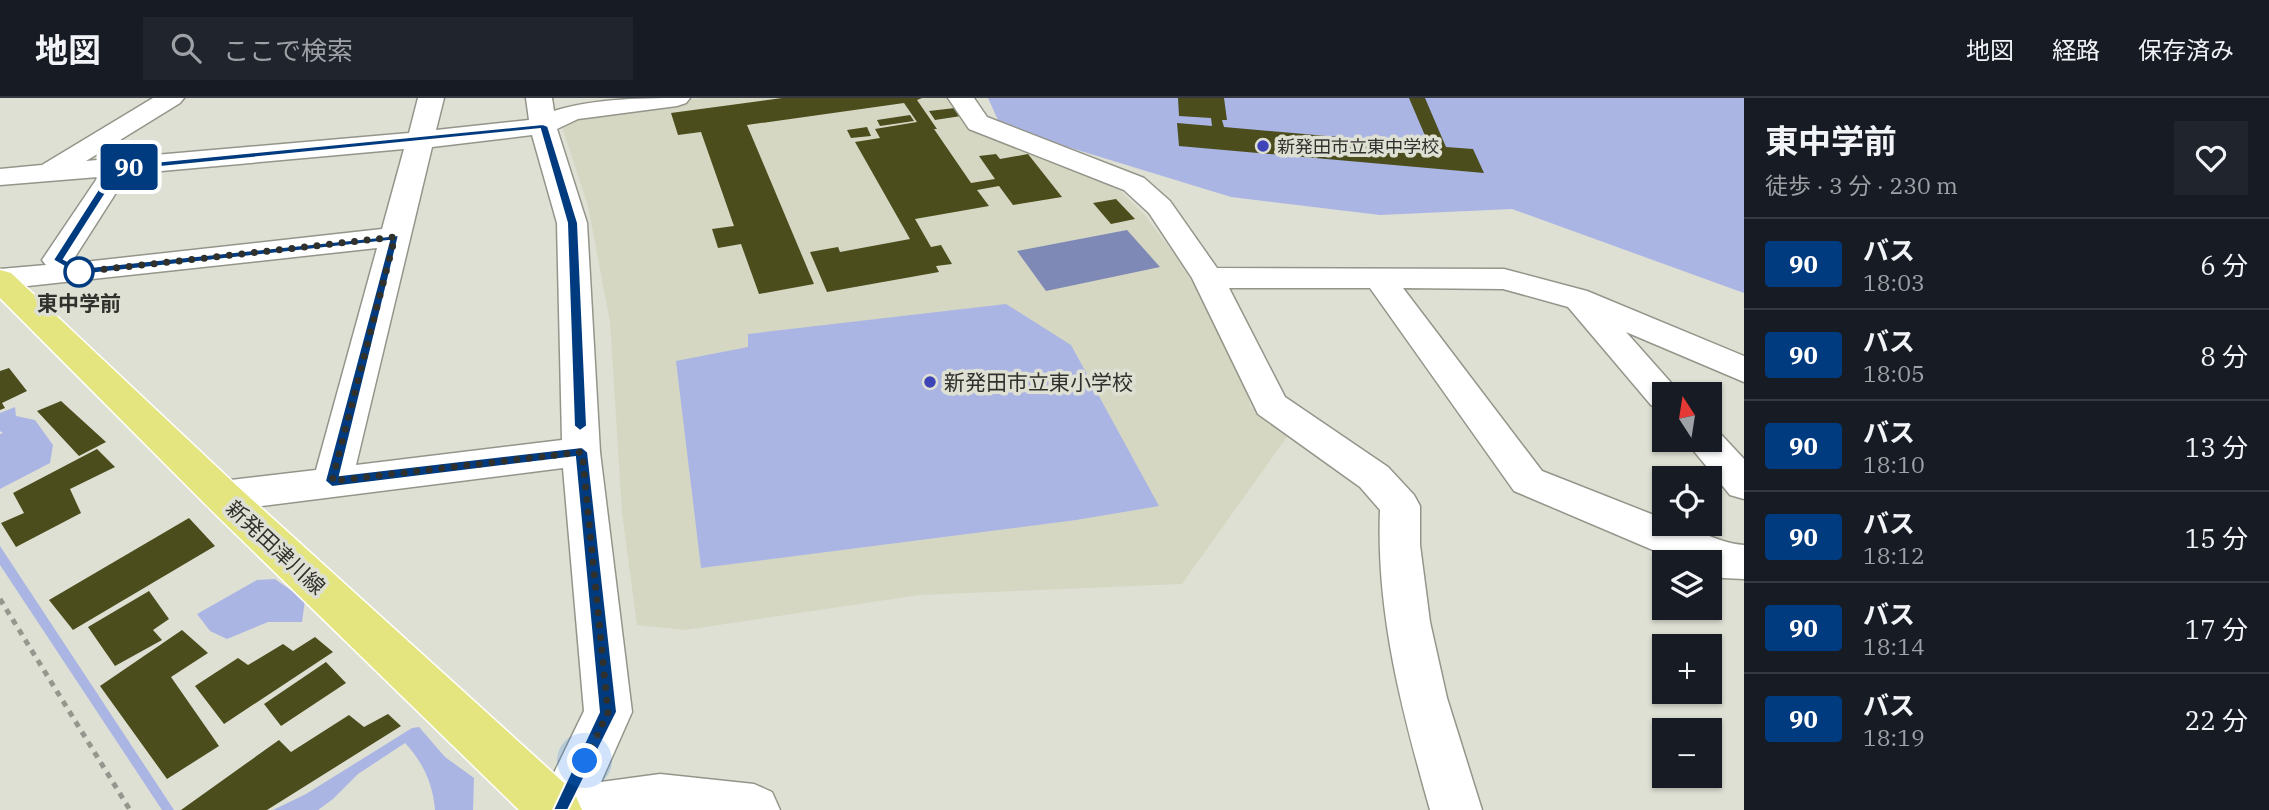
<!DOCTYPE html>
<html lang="ja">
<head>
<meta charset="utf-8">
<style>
	body { margin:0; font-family:"IBM Plex Serif","Noto Sans JP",serif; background:#20242c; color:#f1f3f6; height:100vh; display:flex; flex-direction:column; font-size:26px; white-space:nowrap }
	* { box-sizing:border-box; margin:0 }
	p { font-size:23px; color:#9ea1a6 }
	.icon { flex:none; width:38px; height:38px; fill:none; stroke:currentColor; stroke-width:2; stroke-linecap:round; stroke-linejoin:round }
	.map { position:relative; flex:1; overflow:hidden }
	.panel { display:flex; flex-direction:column; background:#171b24; width:525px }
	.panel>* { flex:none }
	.badge { padding:0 14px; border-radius:5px; font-size:24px; line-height:46px }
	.needle { width:46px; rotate:348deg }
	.tools { position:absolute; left:1652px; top:284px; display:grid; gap:14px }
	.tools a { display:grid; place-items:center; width:70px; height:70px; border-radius:0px; background:#171b24; box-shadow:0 2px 5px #0004; font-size:35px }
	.you { position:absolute; width:35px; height:35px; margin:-18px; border:5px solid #fff; border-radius:50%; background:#1a73e8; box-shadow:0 0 0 10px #1a73e833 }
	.map>.badge { position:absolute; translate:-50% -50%; box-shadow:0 0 0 4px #fff }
	.round { display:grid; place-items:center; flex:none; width:74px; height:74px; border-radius:0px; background:#20242c }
	.summary { display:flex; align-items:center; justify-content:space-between; height:119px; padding:0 21px }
	h1 { font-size:33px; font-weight:700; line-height:52px }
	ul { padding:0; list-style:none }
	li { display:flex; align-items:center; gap:21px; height:91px; padding:0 21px; border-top:2px solid #363941 }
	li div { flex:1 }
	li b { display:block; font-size:26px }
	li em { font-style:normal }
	li .badge { min-width:77px; font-weight:700; text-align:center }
	header { display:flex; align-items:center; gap:42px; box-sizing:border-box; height:98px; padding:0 35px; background:#171b24; border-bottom:2px solid #363941 }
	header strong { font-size:33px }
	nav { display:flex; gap:38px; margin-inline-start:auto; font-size:24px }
	.search { width:490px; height:63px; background:#20242c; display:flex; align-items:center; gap:18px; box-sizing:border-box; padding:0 24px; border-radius:0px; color:#9ea1a6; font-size:26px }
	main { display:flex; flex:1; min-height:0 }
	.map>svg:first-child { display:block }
	.built { fill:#d5d7c3 }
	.green { fill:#aab5e4 }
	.water { fill:#7e89b6 }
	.building { fill:#4c4d1c }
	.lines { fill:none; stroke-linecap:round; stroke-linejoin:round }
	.minor-casing { stroke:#94958a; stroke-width:3 }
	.major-casing { stroke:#fff; stroke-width:3 }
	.path { stroke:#95968d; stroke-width:5; stroke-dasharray:6 6; stroke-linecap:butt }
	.minor { fill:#fff; fill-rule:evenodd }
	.major { fill:#e4e57f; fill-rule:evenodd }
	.line { fill:#003b80; stroke:#fff; stroke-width:2 }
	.walk { stroke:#30312c; stroke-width:7; stroke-dasharray:0 12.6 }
	.poi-dot { fill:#3e44b8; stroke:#dfe0d4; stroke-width:2.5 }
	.stop-dot { fill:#fff; stroke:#003b80; stroke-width:3.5 }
	.labels { text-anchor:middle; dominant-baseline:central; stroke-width:7; stroke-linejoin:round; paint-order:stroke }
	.far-poi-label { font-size:18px; fill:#30312c; stroke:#dfe0d4; text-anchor:start }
	.stop-label { font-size:21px; font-weight:bold; fill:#30312c; stroke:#dfe0d4 }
	.poi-label { font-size:21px; fill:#30312c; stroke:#dfe0d4; text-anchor:start }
	.street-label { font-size:21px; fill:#30312c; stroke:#dfe0d4 }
</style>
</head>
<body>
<header>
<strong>地図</strong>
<div class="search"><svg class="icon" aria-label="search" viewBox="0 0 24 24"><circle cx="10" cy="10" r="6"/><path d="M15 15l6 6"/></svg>ここで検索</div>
<nav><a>地図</a><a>経路</a><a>保存済み</a></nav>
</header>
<main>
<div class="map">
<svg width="1744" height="712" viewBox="0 0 1744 712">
	<rect width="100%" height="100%" fill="#dfe0d4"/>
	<polygon class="built" points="702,0 951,0 1114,87 1144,116 1174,156 1241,260 1250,308 1287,339 1182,486 920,497 685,532 637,527 622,415 610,224 588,108 561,26 574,18"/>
	<g class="green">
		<polygon points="988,0 1744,0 1744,195 1512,111 1380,117 1231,99 1035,39 998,22"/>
		<polygon points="1006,206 1071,247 1159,408 1076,422 701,470 676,263 748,249 748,236"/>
		<polygon points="15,309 16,318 35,322 53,347 50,365 0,391 0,336 3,335 0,333 0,315"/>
		<polygon points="0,448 174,712 162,712 0,467"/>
		<polygon points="275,481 305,502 302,524 268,524 227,541 210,533 197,516 257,482"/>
		<path d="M419 629 445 659 474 680 473 712H435C433 686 423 664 405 645L358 676 333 701 318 712H273L306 696 412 630Z"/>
	</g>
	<polygon class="water" points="1127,132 1160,169 1046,193 1017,153"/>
	<g class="building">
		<polygon points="782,0 922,0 917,2 937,31 934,31 971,85 995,81 979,58 996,56 1000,61 1028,56 1062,99 1013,107 999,88 977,92 989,108 915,121 931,149 941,147 952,166 936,168 939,174 827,194 810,154 838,149 840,154 910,141 855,44 880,40 875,31 917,24 904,5 747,27 814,186 759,196 741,146 718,150 712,131 734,128 701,34 678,37 671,15"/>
		<polygon points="1178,0 1224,0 1227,22 1222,22 1224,29 1429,47 1409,0 1425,0 1446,49 1473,51 1484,75 1179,48 1177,25 1212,28 1211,20 1179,18"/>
		<polygon points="955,10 961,18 935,22 929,13"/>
		<polygon points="910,17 914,23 880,28 877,22"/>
		<polygon points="867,29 871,38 851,40 847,32"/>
		<polygon points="1116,101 1135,121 1111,126 1093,105"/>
		<polygon points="9,270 27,293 2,305 5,310 0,312 0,273"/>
		<polygon points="61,303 106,344 79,358 37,313"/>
		<polygon points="97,351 115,369 70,391 81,415 16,449 1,425 24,415 13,395"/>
		<polygon points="189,420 215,448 73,532 49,502"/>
		<polygon points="149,493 169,521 153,532 162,542 115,568 88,529"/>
		<polygon points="182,532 208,555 171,579 219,648 167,681 100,588"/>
		<polygon points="315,539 333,554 224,626 195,588 238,560 248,567 283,546 293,553"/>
		<polygon points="326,564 346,585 281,628 264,606"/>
		<polygon points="388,616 401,628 267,712 181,712 279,642 291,654 349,617 364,629"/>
	</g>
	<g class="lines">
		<g class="minor-casing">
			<g id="minor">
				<path d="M153 0H184L180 5 86 63 409 35 418 0H444L436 32 529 22 526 0H552L554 13C594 0 646 0 690 0L686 5 677 8 578 21 557 31 587 125 600 354 632 614 601 684 660 676 754 686 772 694 780 712H536L584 613 563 370 222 413 208 409 202 398 208 387 222 383 316 372 377 150 0 191V171L46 167 42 162 98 79 0 87V71L42 67ZM532 37 557 125 562 342 356 367 432 49ZM404 51 382 131 84 164 75 159 128 76Z"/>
				<path d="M948 0H974L987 19 1144 80 1170 103 1217 170 1504 171 1587 193 1744 258V284L1626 234 1681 296H1664V311L1651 307 1568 209 1503 191 1403 190 1542 373 1664 421V425C1691 425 1714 445 1744 447V481L1723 480 1710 476V464H1681L1514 393 1370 190H1229L1285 299 1388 369 1414 397 1420 408V447L1430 524 1447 600 1482 712H1430C1402 613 1376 516 1380 412L1360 389 1258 316 1192 180 1149 115 1124 92 969 31Z"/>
				<polygon points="1710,329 1716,331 1744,361 1744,401 1730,397 1684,341 1710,341"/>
			</g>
		</g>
		<g class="major-casing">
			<polygon id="major" points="0,172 11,175 236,387 574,694 582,712 519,712 208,409 0,200"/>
		</g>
		<polyline class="path" points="0,501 130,712"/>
		<use href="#minor" class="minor"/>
		<use href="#major" class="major"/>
	</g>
	<polygon class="line" points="543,26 548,28 578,125 587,328 580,333 574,328 567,125 540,31 120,73 64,161 81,170 399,137 340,377 582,349 588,354 617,614 568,712 553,712 599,614 575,359 332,389 325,383 389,143 79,177 53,162 113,68"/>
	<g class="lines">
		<polyline class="walk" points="79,174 395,139 332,383 582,354 608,614 585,663"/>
	</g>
	<g class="poi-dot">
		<circle cx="1263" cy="48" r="7"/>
		<circle cx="930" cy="284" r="7"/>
	</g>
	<circle class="stop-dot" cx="79" cy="174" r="14"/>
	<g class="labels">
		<g class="far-poi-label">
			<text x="1277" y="48">新発田市立東中学校</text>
		</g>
		<g class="stop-label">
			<text x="79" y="205">東中学前</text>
		</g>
		<g class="poi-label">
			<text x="944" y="284">新発田市立東小学校</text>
		</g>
		<g class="street-label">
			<text transform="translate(276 449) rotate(43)">新発田津川線</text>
		</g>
	</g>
</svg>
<div class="tools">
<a><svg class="needle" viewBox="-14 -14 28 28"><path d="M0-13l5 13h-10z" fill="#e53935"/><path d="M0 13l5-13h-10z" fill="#9ea1a6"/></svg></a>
<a><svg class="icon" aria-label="locate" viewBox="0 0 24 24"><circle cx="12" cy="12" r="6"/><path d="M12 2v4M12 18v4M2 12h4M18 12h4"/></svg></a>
<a><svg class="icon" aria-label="layers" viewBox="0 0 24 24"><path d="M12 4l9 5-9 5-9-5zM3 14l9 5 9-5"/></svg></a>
<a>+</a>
<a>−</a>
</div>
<div class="you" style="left:585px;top:663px"></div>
<b class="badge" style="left:129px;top:69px;background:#003b80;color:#fff">90</b>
</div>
<section class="panel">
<div class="summary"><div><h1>東中学前</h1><p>徒歩 · 3 分 · 230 m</p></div><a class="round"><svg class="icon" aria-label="heart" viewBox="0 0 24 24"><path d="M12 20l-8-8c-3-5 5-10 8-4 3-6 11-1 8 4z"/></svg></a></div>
<ul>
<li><span class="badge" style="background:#003b80;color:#fff">90</span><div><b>バス</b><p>18:03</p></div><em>6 分</em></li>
<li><span class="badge" style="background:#003b80;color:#fff">90</span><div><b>バス</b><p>18:05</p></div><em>8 分</em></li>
<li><span class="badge" style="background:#003b80;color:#fff">90</span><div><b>バス</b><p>18:10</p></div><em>13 分</em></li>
<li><span class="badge" style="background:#003b80;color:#fff">90</span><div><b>バス</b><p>18:12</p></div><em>15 分</em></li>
<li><span class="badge" style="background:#003b80;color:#fff">90</span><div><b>バス</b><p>18:14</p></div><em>17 分</em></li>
<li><span class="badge" style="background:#003b80;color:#fff">90</span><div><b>バス</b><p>18:19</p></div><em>22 分</em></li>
</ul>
</section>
</main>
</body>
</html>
